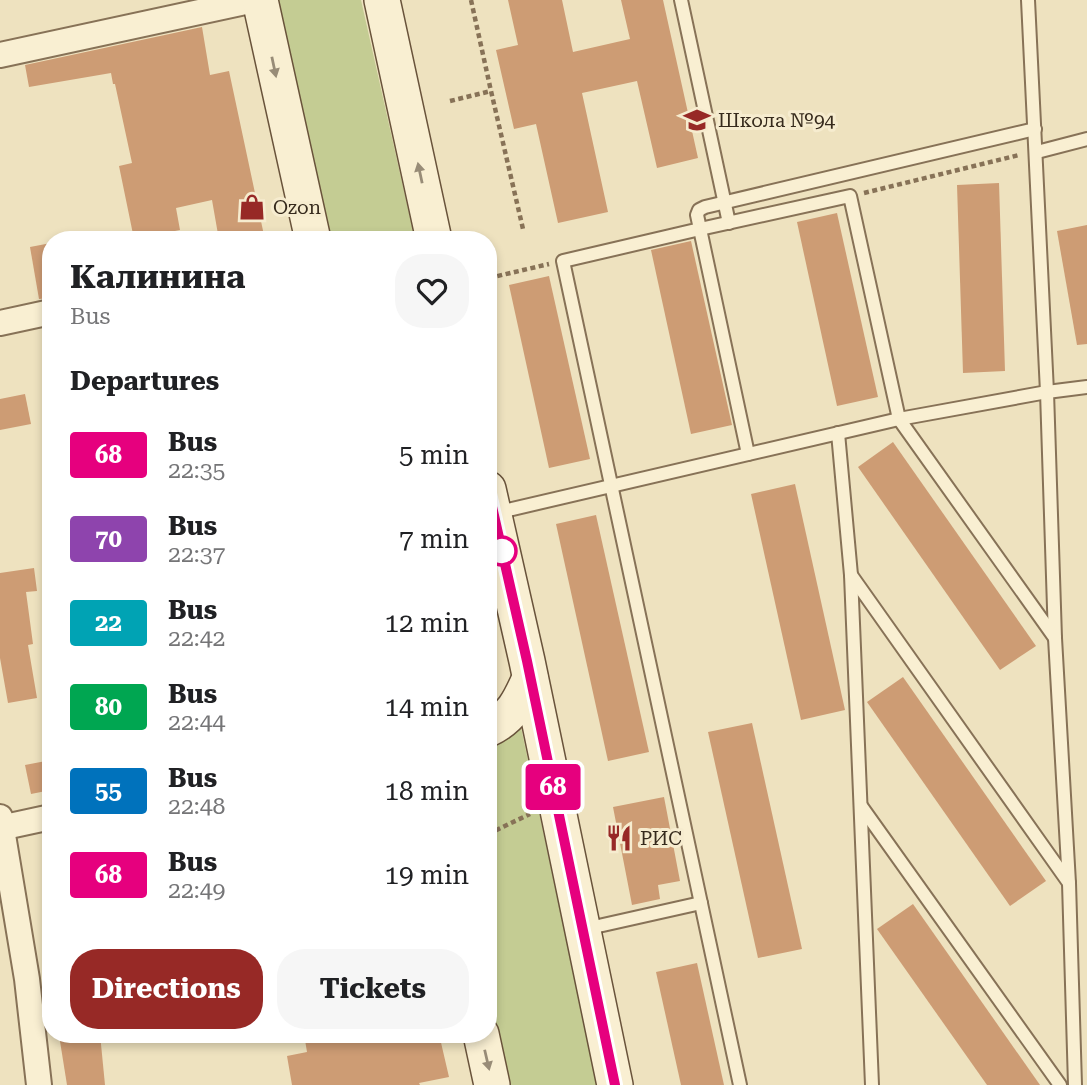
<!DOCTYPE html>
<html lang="en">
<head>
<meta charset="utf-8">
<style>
	body { margin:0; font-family:"Roboto Serif",serif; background:#f6f6f6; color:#202124; height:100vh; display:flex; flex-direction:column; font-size:26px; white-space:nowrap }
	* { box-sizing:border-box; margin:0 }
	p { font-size:23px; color:#757577 }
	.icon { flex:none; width:38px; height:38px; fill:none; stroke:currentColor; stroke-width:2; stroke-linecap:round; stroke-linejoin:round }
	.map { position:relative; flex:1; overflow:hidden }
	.sheet { position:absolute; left:42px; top:231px; width:455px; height:812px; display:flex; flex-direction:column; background:#fff; border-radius:28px; box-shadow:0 4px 10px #0003 }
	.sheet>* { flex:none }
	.badge { padding:0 14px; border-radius:5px; font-size:24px; line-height:46px }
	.map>.badge { position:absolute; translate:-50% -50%; box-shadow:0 0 0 4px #fff }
	h2 { padding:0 28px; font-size:26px; line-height:63px }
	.round { display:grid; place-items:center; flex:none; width:74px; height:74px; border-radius:28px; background:#f6f6f6 }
	.headline { display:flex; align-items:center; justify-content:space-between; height:119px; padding:0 28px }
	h1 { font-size:33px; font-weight:700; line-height:52px }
	.button { display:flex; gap:14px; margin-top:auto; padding:14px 28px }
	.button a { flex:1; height:80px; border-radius:28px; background:#972926; color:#fff; font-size:28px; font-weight:700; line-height:80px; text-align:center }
	.button a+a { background:#f6f6f6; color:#202124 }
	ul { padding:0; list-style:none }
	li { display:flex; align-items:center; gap:21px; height:84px; padding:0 28px }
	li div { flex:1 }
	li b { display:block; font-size:26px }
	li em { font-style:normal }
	li .badge { min-width:77px; font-weight:700; text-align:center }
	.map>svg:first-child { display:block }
	.green { fill:#c4cc93 }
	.building { fill:#cd9c74 }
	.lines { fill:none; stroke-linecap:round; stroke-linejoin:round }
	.lane-casing { stroke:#877257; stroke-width:16 }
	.street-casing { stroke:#877257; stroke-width:28 }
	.secondary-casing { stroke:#69533b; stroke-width:38 }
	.path { stroke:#877257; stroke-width:4.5; stroke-dasharray:5 3.5; stroke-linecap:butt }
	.lane { stroke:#f9efd2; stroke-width:12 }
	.street { stroke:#f9efd2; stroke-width:24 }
	.secondary { stroke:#f9efd2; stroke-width:35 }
	.oneway { fill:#988c77 }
	.line-casing { stroke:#fff; stroke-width:16 }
	.line { stroke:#e6007e; stroke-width:10 }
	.stop-dot { fill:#fff; stroke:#e6007e; stroke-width:3.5 }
	.labels { text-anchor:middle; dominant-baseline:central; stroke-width:6; stroke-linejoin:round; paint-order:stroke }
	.poi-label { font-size:19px; fill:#362a1c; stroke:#f6eccf; text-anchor:start }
</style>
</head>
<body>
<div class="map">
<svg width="1087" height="1085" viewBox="0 0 1087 1085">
	<rect width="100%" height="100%" fill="#eee2bf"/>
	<g class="green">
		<polygon points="278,0 361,0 415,240 331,240"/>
		<polygon points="519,718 597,1085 507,1085 488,999 488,741"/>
	</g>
	<g class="building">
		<polygon points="508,0 562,0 573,52 630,39 621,0 663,0 698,158 657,168 637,81 582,93 608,212 558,223 536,124 514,129 496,50 518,45"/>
		<polygon points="202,27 210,75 229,71 265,240 219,240 212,200 176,208 180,230 134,239 119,166 132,163 115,84 113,84 111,73 29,87 25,65"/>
		<polygon points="999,183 1005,371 963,373 957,185"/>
		<polygon points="837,213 878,397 837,406 797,222"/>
		<polygon points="1087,225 1087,344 1077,345 1057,231"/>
		<polygon points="691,241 732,425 691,434 651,250"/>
		<polygon points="51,243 51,298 39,299 30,247"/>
		<polygon points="549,276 590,459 549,468 509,285"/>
		<polygon points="25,394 31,424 0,430 0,399"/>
		<polygon points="893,442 1036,646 1000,670 858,467"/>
		<polygon points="795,484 845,710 801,720 751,494"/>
		<polygon points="596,515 649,752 608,761 556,524"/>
		<polygon points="34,568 37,591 26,592 33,644 28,645 37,698 8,703 0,658 0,573"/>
		<polygon points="903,677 1046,881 1010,906 867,702"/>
		<polygon points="752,723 802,949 758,958 708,732"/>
		<polygon points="51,760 51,790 31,794 25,765"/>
		<polygon points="664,797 680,881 658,885 660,899 632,905 613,807"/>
		<polygon points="913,904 1040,1085 987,1085 877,929"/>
		<polygon points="697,963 724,1085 681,1085 656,972"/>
		<polygon points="68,1034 100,1034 105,1085 67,1085 59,1035"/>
		<polygon points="304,1034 439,1034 449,1077 419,1083 420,1085 292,1085 287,1056 307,1052"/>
	</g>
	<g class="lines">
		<g class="lane-casing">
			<g id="lane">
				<polyline points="681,0 729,223"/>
				<polyline points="1028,0 1047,392 1055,638 1069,883 1075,1085"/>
				<polyline points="1037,152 1087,139"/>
				<polyline points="838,433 851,575 872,1085"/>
				<polyline points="748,454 700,229 850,196 899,419 1055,638"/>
				<polyline points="495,513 899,419 1047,392 1087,387"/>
				<polyline points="851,575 1069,883"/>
				<polyline points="861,806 1060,1085"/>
				<polyline points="585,929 701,903"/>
				<polyline points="740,1085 563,261 700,229 697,215 699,210 705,207 1035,129"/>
			</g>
		</g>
		<g class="street-casing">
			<g id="street">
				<polyline points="0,55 255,0"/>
				<polyline points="0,323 51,312"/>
				<polyline points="0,817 27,979 39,1085"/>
				<polyline points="0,828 51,817"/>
			</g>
		</g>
		<g class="secondary-casing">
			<g id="secondary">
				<polyline points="260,0 313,240"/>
				<polyline points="382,0 434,240"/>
				<polyline points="488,489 527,661 615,1085"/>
				<path d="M488 729C512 718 520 701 530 678"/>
				<polyline points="481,1034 492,1085"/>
			</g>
		</g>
		<g class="path">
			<polyline points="471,0 491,91"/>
			<polyline points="450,101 491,91 523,229"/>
			<polyline points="864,193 1019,155"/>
			<polyline points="489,278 549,264"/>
			<polyline points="488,834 530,814"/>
		</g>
		<use href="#lane" class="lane"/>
		<use href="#street" class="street"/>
		<use href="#secondary" class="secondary"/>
	</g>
	<defs><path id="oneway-solid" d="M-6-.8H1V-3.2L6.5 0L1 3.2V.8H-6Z" transform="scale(1.75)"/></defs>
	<g class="oneway">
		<use href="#oneway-solid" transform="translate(274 67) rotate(78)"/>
		<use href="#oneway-solid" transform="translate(420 173) rotate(-102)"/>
		<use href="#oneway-solid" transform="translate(487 1060) rotate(77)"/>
	</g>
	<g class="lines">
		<g class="line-casing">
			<polyline id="line" points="488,489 527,661 615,1085"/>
		</g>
		<use href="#line" class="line"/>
	</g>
	<defs>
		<g id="school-bare" transform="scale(2.1)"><path d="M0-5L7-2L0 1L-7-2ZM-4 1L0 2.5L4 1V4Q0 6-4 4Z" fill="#972926" stroke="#f6eccf" stroke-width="2.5" paint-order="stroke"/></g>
		<g id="shop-bare" transform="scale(2.1)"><path d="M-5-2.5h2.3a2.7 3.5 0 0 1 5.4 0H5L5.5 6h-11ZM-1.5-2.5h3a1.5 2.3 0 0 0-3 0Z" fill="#972926" stroke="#f6eccf" stroke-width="2.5" paint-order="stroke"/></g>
		<g id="restaurant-bare" transform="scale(2.1)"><path d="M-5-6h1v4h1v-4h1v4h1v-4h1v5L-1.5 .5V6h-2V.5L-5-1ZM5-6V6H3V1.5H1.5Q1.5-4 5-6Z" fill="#972926" stroke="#f6eccf" stroke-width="2.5" paint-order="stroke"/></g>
	</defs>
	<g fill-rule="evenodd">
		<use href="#school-bare" x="697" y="120"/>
		<use href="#shop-bare" x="252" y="207"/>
		<use href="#restaurant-bare" x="619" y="838"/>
	</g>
	<circle class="stop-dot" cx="502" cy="551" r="14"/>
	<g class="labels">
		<g class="poi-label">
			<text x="718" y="120">Школа №94</text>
			<text x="273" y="207">Ozon</text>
			<text x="640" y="838">РИС</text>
		</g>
	</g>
</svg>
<b class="badge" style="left:553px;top:787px;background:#e6007e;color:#fff">68</b>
<section class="sheet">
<div class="headline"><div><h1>Калинина</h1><p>Bus</p></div><a class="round"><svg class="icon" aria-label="heart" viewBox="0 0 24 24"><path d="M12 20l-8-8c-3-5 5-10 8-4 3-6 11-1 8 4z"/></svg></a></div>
<h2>Departures</h2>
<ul>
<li><span class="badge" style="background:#e6007e;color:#fff">68</span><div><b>Bus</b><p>22:35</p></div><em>5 min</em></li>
<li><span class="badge" style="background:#8e44ad;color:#fff">70</span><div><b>Bus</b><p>22:37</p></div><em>7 min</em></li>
<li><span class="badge" style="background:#00a3b4;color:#fff">22</span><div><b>Bus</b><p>22:42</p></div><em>12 min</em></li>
<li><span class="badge" style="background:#00a651;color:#fff">80</span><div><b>Bus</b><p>22:44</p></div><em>14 min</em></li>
<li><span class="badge" style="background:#0072bc;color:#fff">55</span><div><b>Bus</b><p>22:48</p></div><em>18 min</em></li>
<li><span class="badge" style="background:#e6007e;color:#fff">68</span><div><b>Bus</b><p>22:49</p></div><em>19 min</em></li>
</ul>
<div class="button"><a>Directions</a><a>Tickets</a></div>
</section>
</div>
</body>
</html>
